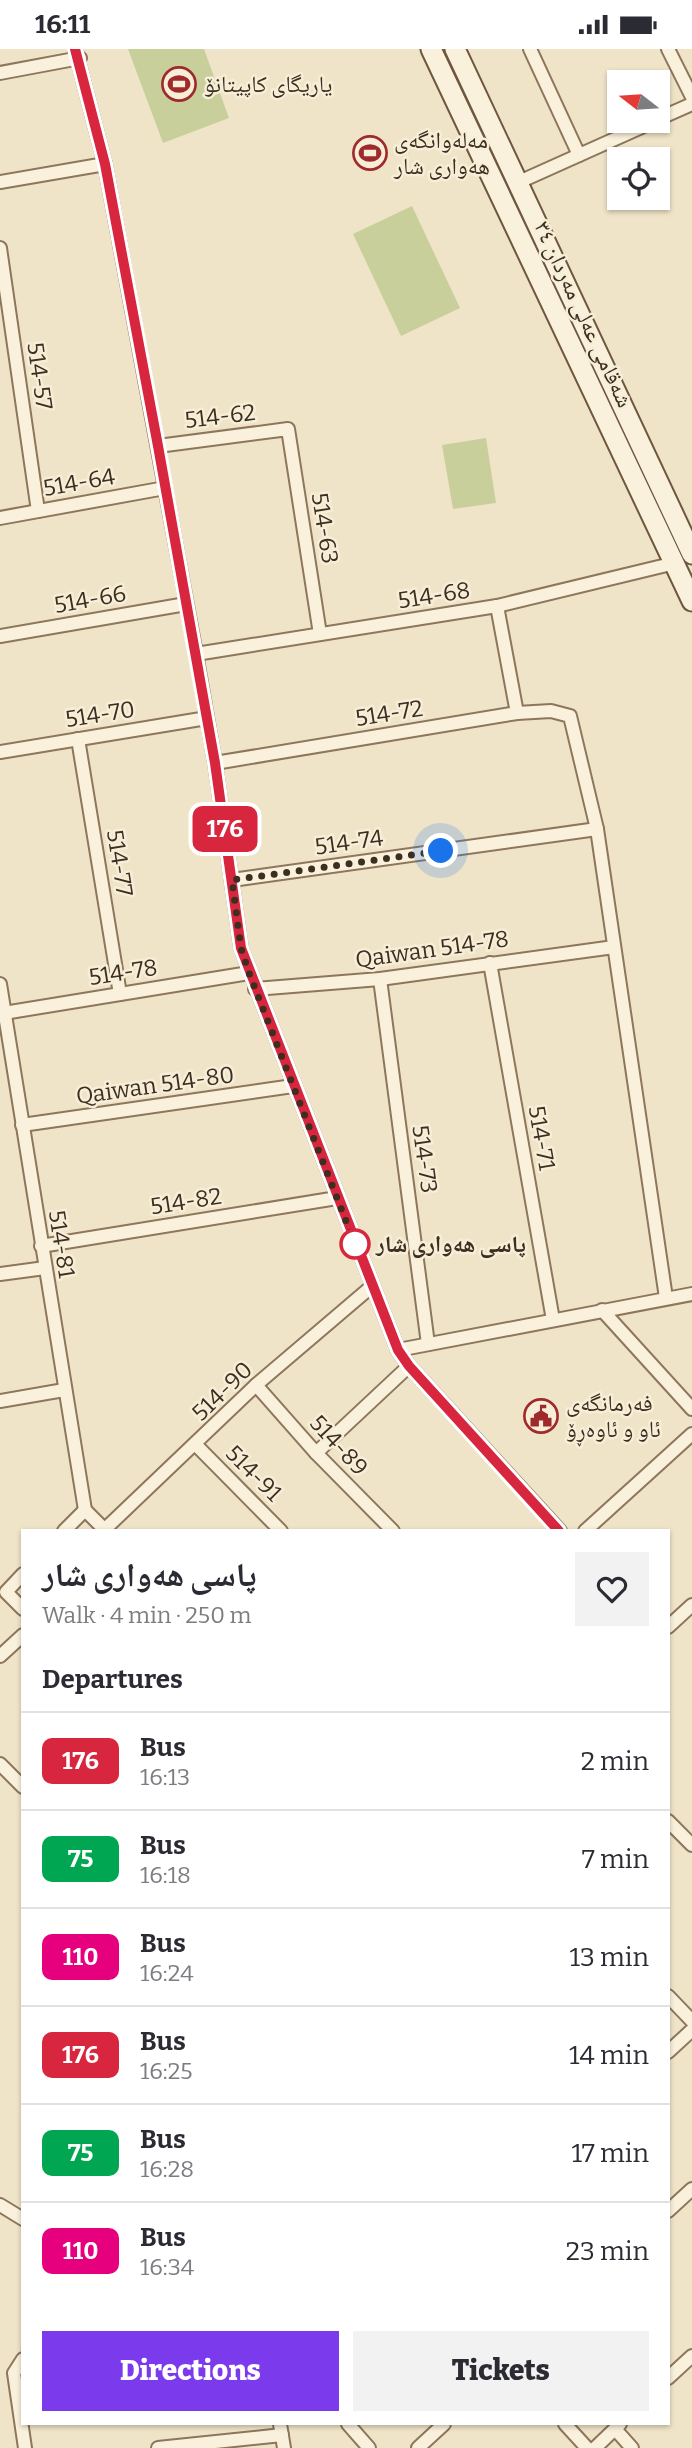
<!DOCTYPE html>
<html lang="en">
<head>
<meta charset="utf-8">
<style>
	body { margin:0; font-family:Bitter,"Noto Naskh Arabic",serif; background:#f2f2f3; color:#2b2b33; height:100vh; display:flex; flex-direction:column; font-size:26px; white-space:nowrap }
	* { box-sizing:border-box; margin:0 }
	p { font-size:23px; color:#7c7c81 }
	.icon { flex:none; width:38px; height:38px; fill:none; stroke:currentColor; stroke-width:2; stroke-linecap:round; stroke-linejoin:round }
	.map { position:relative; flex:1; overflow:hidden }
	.sheet { position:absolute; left:21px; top:1480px; width:649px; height:896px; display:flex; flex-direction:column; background:#fff; border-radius:0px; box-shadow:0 2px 5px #0004 }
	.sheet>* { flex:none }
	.badge { padding:0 14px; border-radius:10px; font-size:24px; line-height:46px }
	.needle { width:46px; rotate:287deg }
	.fabs { position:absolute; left:607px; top:21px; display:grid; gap:14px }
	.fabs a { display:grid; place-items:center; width:63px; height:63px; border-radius:0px; background:#fff; box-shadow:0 2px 5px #0004; font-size:35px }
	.you { position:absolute; width:35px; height:35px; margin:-18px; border:5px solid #fff; border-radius:50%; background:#1a73e8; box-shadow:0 0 0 10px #1a73e833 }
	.map>.badge { position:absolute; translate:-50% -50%; box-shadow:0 0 0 4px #fff }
	h2 { padding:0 21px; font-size:26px; line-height:63px }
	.round { display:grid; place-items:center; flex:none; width:74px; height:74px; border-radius:0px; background:#f2f2f3 }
	.summary { display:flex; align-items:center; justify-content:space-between; height:119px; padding:0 21px }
	h1 { font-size:33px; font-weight:800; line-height:52px }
	.cta { display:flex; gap:14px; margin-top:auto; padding:14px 21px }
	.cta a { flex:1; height:80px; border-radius:0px; background:#7c3aed; color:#fff; font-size:28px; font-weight:800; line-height:80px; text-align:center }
	.cta a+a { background:#f2f2f3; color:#2b2b33 }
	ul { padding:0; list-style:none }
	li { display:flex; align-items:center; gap:21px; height:98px; padding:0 21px; border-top:2px solid #e1e1e2 }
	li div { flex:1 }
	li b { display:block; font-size:26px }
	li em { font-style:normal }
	li .badge { min-width:77px; font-weight:700; text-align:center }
	.status { display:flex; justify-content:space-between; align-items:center; height:49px; padding:0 35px; background:#fff; direction:ltr }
	.status svg { height:19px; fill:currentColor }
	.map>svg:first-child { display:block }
	.green { fill:#c9cf9b }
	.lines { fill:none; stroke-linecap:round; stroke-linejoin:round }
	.minor-casing { stroke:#8d765c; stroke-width:16 }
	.secondary-casing { stroke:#6f573f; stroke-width:23 }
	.minor { stroke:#faf1dc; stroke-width:12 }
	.secondary { stroke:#faf1dc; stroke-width:19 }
	.line-casing { stroke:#fff; stroke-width:16 }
	.line { stroke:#d7263d; stroke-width:10 }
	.walk { stroke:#3d2e20; stroke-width:7; stroke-dasharray:0 12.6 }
	.stop-dot { fill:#fff; stroke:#d7263d; stroke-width:3.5 }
	.labels { text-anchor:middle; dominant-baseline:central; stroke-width:5; stroke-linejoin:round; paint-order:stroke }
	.poi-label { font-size:23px; fill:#3d2e20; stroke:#f7eed8; text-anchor:start }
	.street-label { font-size:23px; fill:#3d2e20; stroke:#f7eed8 }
	.stop-label { font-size:23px; font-weight:bold; fill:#3d2e20; stroke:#f7eed8; text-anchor:start }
</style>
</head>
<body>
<div class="status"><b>16:11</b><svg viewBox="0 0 49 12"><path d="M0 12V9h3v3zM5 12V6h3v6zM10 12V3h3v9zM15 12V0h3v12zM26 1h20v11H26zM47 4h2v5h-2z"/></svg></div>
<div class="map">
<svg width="692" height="2399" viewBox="0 0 692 2399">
	<rect width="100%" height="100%" fill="#f0e4c8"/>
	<g class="green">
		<polygon points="128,0 204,0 229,69 163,94"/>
		<polygon points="412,157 460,259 401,287 353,185"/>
		<polygon points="486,389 496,454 453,460 442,396"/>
	</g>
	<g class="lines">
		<g class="minor-casing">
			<g id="minor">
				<polyline points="75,0 105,115 196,605 215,714 241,899 398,1301 409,1317 560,1482"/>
				<polyline points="530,0 579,106"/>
				<polyline points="668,0 692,48"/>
				<polyline points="0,24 80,9"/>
				<polyline points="658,70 692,55"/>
				<polyline points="0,133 105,115"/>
				<polyline points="519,133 655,72"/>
				<polyline points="0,199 38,462"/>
				<polyline points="158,397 288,380 320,585"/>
				<polyline points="0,469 165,439"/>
				<polyline points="497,557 517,664"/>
				<polyline points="0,587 186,555"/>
				<polyline points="196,605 497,557 675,514"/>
				<polyline points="78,690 120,945"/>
				<polyline points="0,703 207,669"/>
				<polyline points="215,714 517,664 551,662 570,667 597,780 666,1249"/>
				<polyline points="232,831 597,780"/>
				<polyline points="490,914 553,1271"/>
				<polyline points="380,930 428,1295"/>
				<polyline points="0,935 85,1461"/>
				<polyline points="255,940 380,930 614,898"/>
				<polyline points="4,964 249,924"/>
				<polyline points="22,1076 293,1037"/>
				<polyline points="41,1197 337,1149"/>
				<polyline points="0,1225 45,1219"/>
				<polyline points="602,1261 692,1360"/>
				<polyline points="398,1301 692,1245"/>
				<polyline points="256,1336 316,1404 393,1482"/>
				<polyline points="0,1352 64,1341"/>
				<polyline points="196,1396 281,1482"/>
				<polyline points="316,1404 409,1317"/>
				<polyline points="85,1461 106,1482"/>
				<polyline points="104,1481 256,1336 371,1238"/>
				<polyline points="64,1482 85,1461"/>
				<polyline points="585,1482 692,1385"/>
				<polyline points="23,1525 6,1543 23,1560"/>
				<polyline points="668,1578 692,1556"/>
				<polyline points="0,1607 23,1586"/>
				<polyline points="0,1715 23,1738"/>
				<polyline points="668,1772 692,1796"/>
				<polyline points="668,1947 692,1972"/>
				<polyline points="668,2003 692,1981"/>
				<polyline points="0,2156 23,2170"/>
				<polyline points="668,2162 692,2140"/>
				<polyline points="23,2310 14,2324 25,2399"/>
				<polyline points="668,2329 692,2307"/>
				<polyline points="280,2375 284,2399"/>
				<polyline points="348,2375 369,2399"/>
				<polyline points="565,2375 587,2399"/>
				<polyline points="615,2380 632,2399"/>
				<polyline points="158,2399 282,2386"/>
				<polyline points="418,2399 444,2375"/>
				<polyline points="595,2399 620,2375"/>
			</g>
		</g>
		<g class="secondary-casing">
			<g id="secondary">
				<polyline points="431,0 692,552"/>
				<polyline points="455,0 692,505"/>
			</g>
		</g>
		<use href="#minor" class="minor"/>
		<use href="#secondary" class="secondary"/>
	</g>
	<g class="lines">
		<g class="line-casing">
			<polyline id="line" points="75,0 105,115 158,397 215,714 241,899 398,1301 409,1317 559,1482"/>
		</g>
		<use href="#line" class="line"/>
		<polyline class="walk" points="355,1195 249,924 241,899 232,831 441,802"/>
	</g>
	<defs>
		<g id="stadium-ring" transform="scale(1.75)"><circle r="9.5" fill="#f7eed8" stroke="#9e2a2b" stroke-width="1.5"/><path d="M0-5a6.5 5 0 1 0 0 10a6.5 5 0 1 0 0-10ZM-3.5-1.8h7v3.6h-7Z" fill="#9e2a2b"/></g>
		<g id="civic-ring" transform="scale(1.75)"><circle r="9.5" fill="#f7eed8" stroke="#9e2a2b" stroke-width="1.5"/><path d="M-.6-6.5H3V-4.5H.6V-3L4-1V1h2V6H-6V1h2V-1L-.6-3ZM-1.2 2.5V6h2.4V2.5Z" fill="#9e2a2b"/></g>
	</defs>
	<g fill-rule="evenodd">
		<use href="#stadium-ring" x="179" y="35"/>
		<use href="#stadium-ring" x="370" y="104"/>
		<use href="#civic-ring" x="541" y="1367"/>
	</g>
	<circle class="stop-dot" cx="355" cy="1195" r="14"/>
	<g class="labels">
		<g class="poi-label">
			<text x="204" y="35">یاریگای کاپیتانۆ</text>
			<text x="394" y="91">مەلەوانگەی<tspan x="394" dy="26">هەواری شار</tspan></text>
			<text x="566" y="1354">فەرمانگەی<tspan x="566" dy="26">ئاو و ئاوەڕۆ</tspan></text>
		</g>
		<g class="street-label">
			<text transform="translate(584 265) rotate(65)">شەقامی عەلی مەردان ٣٤</text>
			<text transform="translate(40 327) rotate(82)">514-57</text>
			<text transform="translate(220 367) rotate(-7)">514-62</text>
			<text transform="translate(79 433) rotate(-10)">514-64</text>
			<text transform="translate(325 479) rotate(81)">514-63</text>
			<text transform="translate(434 546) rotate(-9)">514-68</text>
			<text transform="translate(90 550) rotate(-10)">514-66</text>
			<text transform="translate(389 664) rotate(-9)">514-72</text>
			<text transform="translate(100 665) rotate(-9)">514-70</text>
			<text transform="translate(349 793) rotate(-8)">514-74</text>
			<text transform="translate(120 814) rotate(81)">514-77</text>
			<text transform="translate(432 900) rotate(-8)">Qaiwan 514-78</text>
			<text transform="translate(123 923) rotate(-9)">514-78</text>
			<text transform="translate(155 1036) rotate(-8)">Qaiwan 514-80</text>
			<text transform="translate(542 1089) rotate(80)">514-71</text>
			<text transform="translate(425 1110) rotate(82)">514-73</text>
			<text transform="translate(186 1152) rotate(-9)">514-82</text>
			<text transform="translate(62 1195) rotate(81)">514-81</text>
			<text transform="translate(222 1342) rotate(-44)">514-90</text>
			<text transform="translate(339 1396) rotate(47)">514-89</text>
			<text transform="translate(254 1424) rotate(45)">514-91</text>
		</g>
		<g class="stop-label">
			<text x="376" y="1195">پاسی هەواری شار</text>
		</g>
	</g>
</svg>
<div class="fabs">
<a><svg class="needle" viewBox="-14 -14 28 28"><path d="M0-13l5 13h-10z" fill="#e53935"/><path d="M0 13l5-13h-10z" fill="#7c7c81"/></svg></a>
<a><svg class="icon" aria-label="locate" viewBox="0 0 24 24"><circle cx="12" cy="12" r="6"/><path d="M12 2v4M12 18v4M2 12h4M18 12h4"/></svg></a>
</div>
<div class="you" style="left:441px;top:802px"></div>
<b class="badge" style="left:225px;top:780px;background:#d7263d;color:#fff">176</b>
<section class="sheet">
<div class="summary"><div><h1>پاسی هەواری شار</h1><p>Walk · 4 min · 250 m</p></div><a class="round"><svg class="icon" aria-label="heart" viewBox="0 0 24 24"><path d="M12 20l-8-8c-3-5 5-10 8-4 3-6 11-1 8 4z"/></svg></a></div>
<h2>Departures</h2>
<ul>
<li><span class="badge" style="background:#d7263d;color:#fff">176</span><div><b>Bus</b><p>16:13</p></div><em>2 min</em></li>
<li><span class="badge" style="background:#00a651;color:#fff">75</span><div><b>Bus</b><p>16:18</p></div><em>7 min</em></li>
<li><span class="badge" style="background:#e6007e;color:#fff">110</span><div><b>Bus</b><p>16:24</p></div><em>13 min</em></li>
<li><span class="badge" style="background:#d7263d;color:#fff">176</span><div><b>Bus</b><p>16:25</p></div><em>14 min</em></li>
<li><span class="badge" style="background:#00a651;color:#fff">75</span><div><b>Bus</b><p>16:28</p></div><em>17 min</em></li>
<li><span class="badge" style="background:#e6007e;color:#fff">110</span><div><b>Bus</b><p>16:34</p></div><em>23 min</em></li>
</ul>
<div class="cta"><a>Directions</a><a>Tickets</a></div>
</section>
</div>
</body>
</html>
